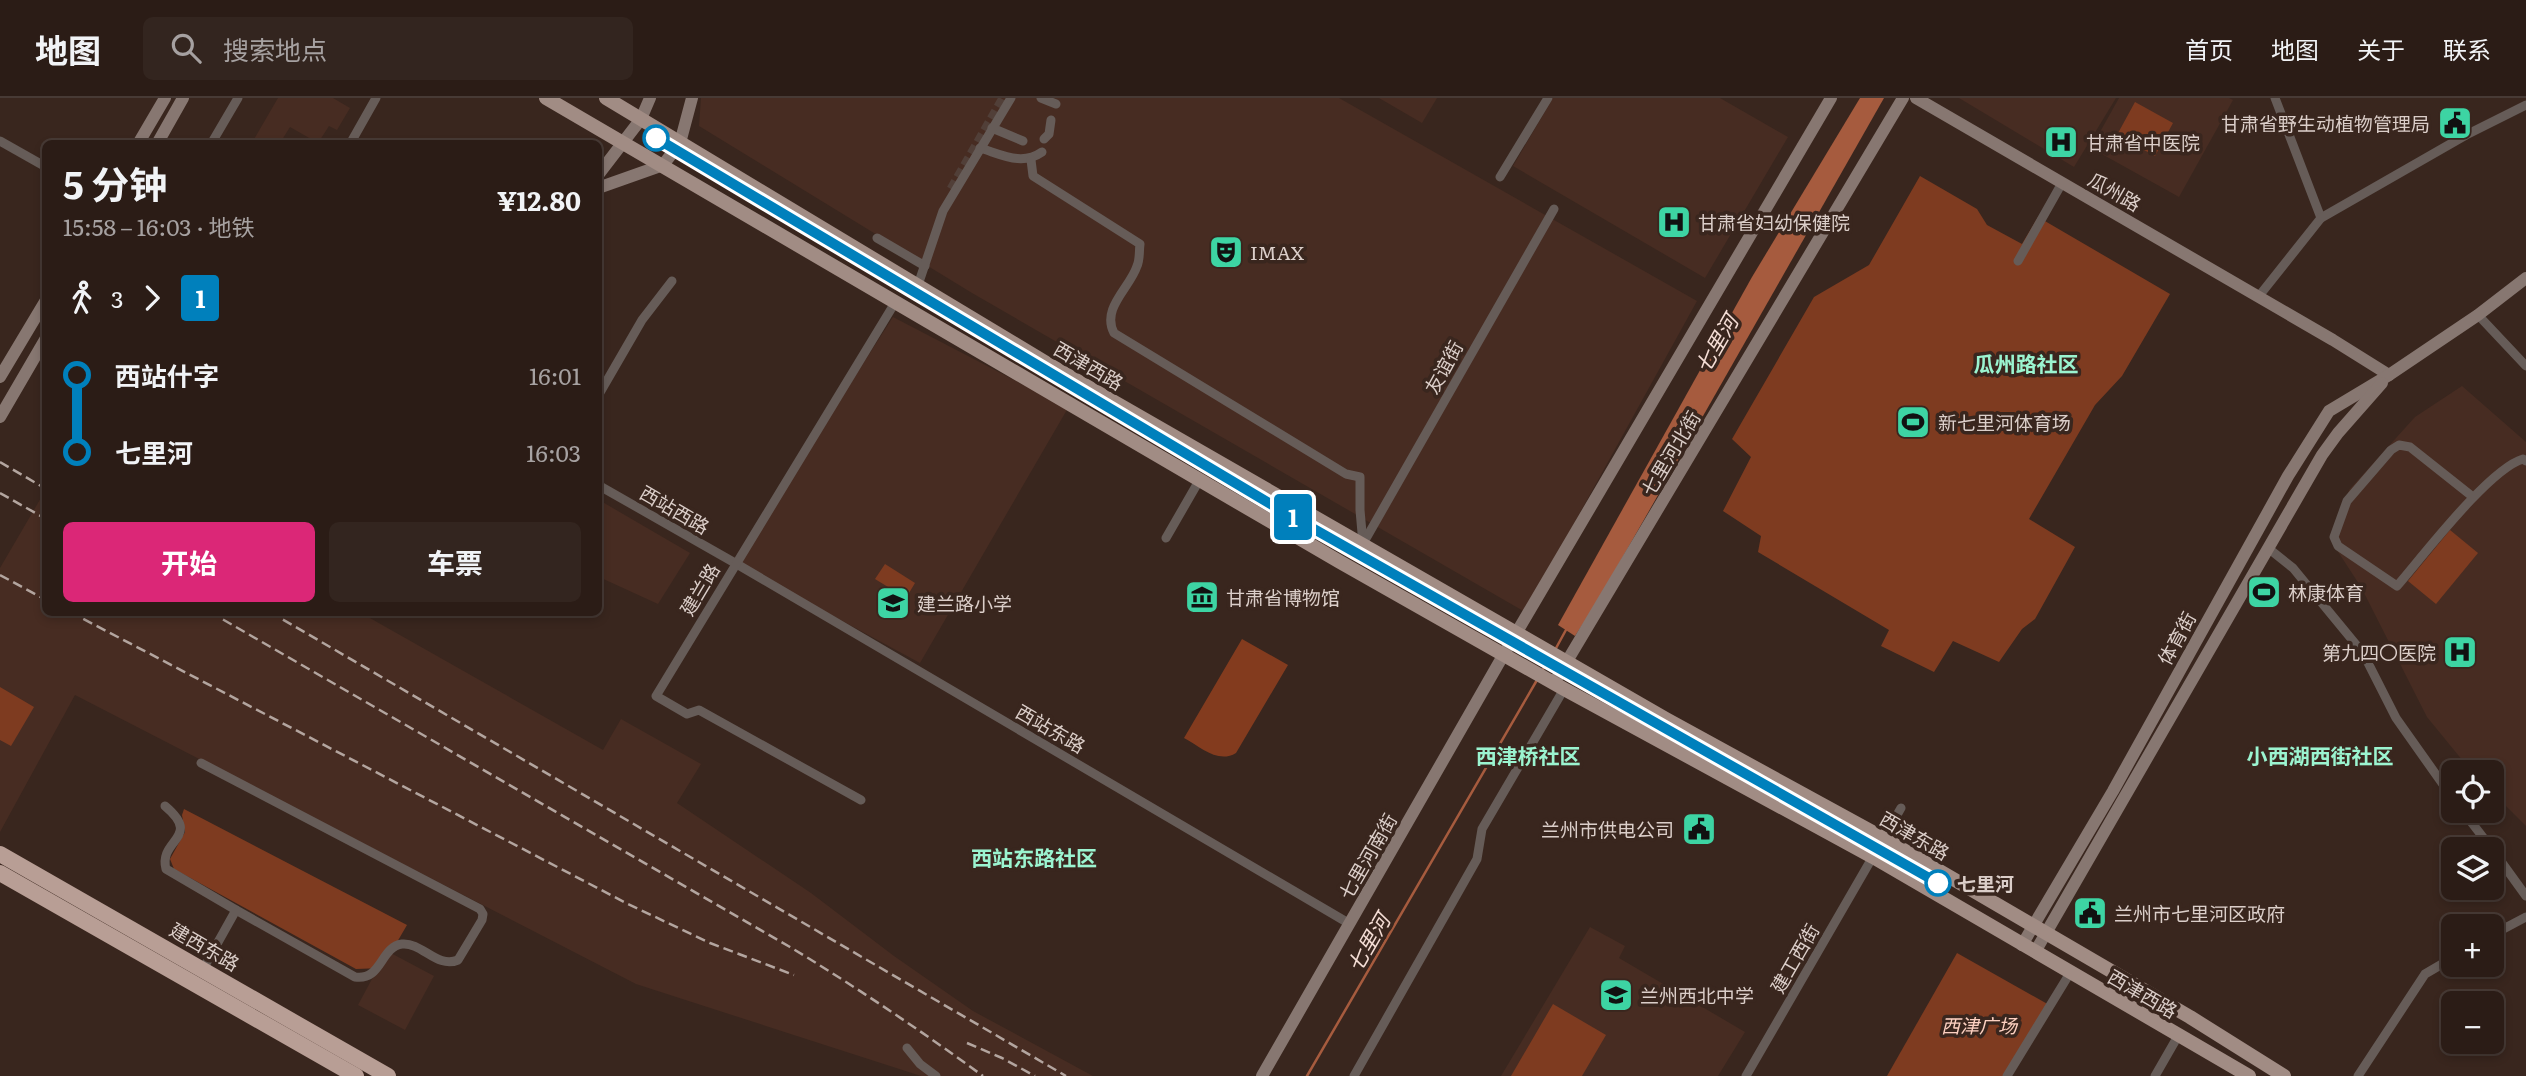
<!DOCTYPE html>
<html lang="zh">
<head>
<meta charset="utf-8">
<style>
	body { margin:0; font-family:Literata,"Noto Sans SC",serif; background:#33251f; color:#f1f3f6; height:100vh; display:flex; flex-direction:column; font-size:26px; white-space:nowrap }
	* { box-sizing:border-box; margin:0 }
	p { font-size:23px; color:#a6a1a1 }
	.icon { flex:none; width:38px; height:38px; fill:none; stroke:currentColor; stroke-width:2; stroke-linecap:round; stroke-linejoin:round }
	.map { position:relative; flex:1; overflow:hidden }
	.panel { position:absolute; left:42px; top:42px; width:560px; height:476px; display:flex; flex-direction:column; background:#2b1c16; border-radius:10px; box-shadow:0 4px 10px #0003,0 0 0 2px #473a35 }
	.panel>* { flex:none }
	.badge { padding:0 14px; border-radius:5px; font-size:24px; line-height:46px }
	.controls { position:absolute; left:2441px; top:662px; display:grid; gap:14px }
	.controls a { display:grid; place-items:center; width:63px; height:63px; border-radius:10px; background:#2b1c16; box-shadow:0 4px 10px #0003,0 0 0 2px #473a35; font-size:35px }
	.map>.badge { position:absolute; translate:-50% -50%; box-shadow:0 0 0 4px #fff }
	.legs { display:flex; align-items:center; gap:10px; height:77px; padding:0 21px; font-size:23px }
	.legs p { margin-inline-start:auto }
	.overview { display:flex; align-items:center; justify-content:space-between; height:119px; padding:0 21px }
	h1 { font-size:38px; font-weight:700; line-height:52px }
	.primary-button { display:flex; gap:14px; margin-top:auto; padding:14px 21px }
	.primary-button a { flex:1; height:80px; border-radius:10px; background:#db2777; color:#fff; font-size:28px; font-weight:700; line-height:80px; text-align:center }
	.primary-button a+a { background:#33251f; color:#f1f3f6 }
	ul { padding:0 21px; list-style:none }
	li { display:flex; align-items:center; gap:24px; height:77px; font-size:26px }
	li i { display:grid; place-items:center; width:10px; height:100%; margin:0 9px; background:currentColor }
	li i::after { content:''; width:18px; height:18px; margin:-9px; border:5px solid; border-radius:50%; background:#2b1c16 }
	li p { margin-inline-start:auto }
	li:first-child i { background:linear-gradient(#0000 50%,currentColor 0) }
	li:last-child i { background:linear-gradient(currentColor 50%,#0000 0) }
	header { display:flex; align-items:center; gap:42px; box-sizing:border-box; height:98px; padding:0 35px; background:#2b1c16; border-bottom:2px solid #473a35 }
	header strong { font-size:33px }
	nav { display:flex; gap:38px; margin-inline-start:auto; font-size:24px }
	.search { width:490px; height:63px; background:#33251f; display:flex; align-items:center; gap:18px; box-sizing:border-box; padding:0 24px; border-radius:10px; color:#a6a1a1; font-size:26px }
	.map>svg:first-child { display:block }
	.built { fill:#472c22 }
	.green { fill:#7e3b20 }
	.forest { fill:#833b1e }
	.water { fill:#a65b3e }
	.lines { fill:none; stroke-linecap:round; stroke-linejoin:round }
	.stream { stroke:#a65b3e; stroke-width:2.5 }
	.street-tunnel { stroke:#513f38; stroke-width:9; stroke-dasharray:9 4.5; stroke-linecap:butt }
	.street { stroke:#665c58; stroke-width:9 }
	.secondary { stroke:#877771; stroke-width:12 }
	.primary { stroke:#a18c84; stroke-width:14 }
	.highway { stroke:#b89e95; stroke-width:16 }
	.rail { stroke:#b3a59f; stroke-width:2.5; stroke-dasharray:10 5; stroke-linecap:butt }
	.line-1-casing { stroke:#fff; stroke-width:16 }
	.line-1 { stroke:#0080bc; stroke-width:10 }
	.stop-1-dot { fill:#fff; stroke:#0080bc; stroke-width:3.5 }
	.labels { text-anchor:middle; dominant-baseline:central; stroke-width:7; stroke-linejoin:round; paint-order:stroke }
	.poi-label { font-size:19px; fill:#dbcec9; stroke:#39261e; text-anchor:start }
	.street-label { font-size:19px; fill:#dbcec9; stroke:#39261e }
	.stop-label { font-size:19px; font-weight:bold; fill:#dbcec9; stroke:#39261e; text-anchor:start }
	.park-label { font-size:19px; font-style:italic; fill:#fdd1c1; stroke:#39261e }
	.water-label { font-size:21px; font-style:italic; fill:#f5ded6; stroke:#39261e }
	.neighbourhood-label { font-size:21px; font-weight:bold; fill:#9bf4d0; stroke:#39261e }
</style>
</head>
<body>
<header>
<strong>地图</strong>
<div class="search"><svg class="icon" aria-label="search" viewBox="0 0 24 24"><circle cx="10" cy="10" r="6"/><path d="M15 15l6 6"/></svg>搜索地点</div>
<nav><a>首页</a><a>地图</a><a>关于</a><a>联系</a></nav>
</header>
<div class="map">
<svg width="2526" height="978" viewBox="0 0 2526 978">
	<rect width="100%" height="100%" fill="#39261e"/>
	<g class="built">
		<polygon points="278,0 333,0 350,10 337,32 329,28 318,45 290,29 280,45 257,45 253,43"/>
		<polygon points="701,0 1339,0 1697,203 1525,514 972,195 699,28"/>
		<polygon points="1379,0 1437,0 1422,25"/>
		<polygon points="1553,0 1720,0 1788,39 1705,180 1513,68"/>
		<polygon points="1959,0 2116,0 2074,69"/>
		<polygon points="2119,0 2229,0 2233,2 2179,99 2091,50"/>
		<polygon points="893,219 1068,310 920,565 735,465"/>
		<polygon points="2462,288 2526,344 2526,728 2492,694 2492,674 2472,674 2427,619 2361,489 2331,443 2349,392 2415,319"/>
		<polygon points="45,393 46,514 361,515 603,652 621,621 701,666 677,705 811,795 894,858 973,913 1093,978 921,978 636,886 75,597 0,734 0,470"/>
		<polygon points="599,402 690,455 658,506 599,479"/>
		<polygon points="1590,829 1625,848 1619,860 1745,934 1718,978 1501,978"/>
		<polygon points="387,853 434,878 405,932 358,907"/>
	</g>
	<g class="green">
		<polygon points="2135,4 2173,25 2155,58 2117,37"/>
		<polygon points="1920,78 1977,111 1987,127 2022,146 2038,119 2170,196 2122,278 2095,307 2029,421 2075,449 2035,521 2022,531 1999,564 1953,543 1934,574 1881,548 1889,532 1758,454 1761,438 1723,413 1751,359 1732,341 1814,199 1869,167"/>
		<polygon points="2450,432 2478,455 2436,506 2408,483"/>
		<polygon points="885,466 915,485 906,500 875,481"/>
		<polygon points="0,589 34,609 11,648 0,642"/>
		<polygon points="184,711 407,827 382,870 356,871 174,771 170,761 185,734 182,717"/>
		<polygon points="1957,855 2051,908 2011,978 1887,978"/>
		<polygon points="1553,906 1606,937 1582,978 1511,978"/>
	</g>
	<path class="forest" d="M1242 541 1288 567 1236 655C1218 666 1201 649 1184 640Z"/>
	<polygon class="water" points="1860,0 1884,0 1596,506 1575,538 1558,527 1752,179"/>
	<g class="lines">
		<g class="stream">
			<polyline points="1555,552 1567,530"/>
			<polyline points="1542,573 1550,560"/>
			<polyline points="1307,978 1537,582"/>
		</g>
		<polyline class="street-tunnel" points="951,91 1003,0"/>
		<g class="street">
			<polyline points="1041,0 1056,6"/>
			<polyline points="2275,0 2321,120"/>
			<polyline points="992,30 1023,43"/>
			<polyline points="1044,41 1049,36 1051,22"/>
			<polyline points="0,43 46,69"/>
			<polyline points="211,46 238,0"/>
			<polyline points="350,46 376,0"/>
			<path d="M980 50C1003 57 1022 68 1042 54"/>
			<path d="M1031 62 1033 78 1140 146C1139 153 1140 162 1137 168 1130 190 1101 210 1114 235L1346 376 1360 379V412L1363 446"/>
			<polyline points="1500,79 1548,0"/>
			<polyline points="877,140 925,168"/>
			<polyline points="2018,163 2062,85"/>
			<polyline points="918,187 943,113 1011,0"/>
			<polyline points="2259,198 2321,120 2466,37 2526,7"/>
			<polyline points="2478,217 2526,268"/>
			<polyline points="598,298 642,222 672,183"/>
			<polyline points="598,387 735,465 1350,826"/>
			<path d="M2473 399 2410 349 2399 347 2391 352 2347 403 2334 439 2338 448 2397 488C2423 458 2489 371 2523 361L2526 363"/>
			<polyline points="1166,440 1200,381"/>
			<polyline points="1364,444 1554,111"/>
			<polyline points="2268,450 2293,470 2363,555 2396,620 2454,702"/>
			<path d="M201 665 480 811 483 816 482 822 458 862C437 871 422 844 402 846 380 849 382 883 355 879L236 812"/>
			<polyline points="861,702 699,612 687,616 656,598 896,203"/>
			<path d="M165 708C203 740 158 741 166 771L236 812 203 871"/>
			<polyline points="2462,712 2492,751"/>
			<polyline points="2492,751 2526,798"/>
			<polyline points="2492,837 2526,819"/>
			<polyline points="907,950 920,966 936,978"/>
			<polyline points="1354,978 1477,761 1482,731 1564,591"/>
			<polyline points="1746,978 1901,710"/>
			<polyline points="2007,978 2070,875"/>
			<polyline points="2155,978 2178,938"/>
			<polyline points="2358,978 2425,876 2454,859"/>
		</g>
		<g class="secondary">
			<polyline points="1916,0 2333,242 2389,277"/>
			<polyline points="138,46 165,0"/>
			<polyline points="157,46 183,0"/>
			<polyline points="598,77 641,21 650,0"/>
			<polyline points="598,90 663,67 680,45 692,0"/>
			<polyline points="0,279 46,202"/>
			<polyline points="0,319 46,240"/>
			<polyline points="1554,585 1903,0"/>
			<polyline points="2022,847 2113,693 2288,378 2329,313 2389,277 2478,217 2526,180"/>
			<polyline points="2035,854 2322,357 2338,335 2382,285"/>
			<polyline points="1262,978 1504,556 1831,0"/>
		</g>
		<g class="primary">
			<polyline points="546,0 1340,464 1564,591 1873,759 2249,978"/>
			<polyline points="606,0 1048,266 1666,621 1883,740 2190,919 2284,978"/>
		</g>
		<g class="highway">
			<polyline points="0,756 388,978"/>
			<polyline points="0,775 356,978"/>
		</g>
		<g class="rail">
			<polyline points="0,364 46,391"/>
			<polyline points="0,395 46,421"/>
			<polyline points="0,477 46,502"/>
			<polyline points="70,514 628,806 710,845 794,877"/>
			<path d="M210 514 790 849C856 889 920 932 983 978"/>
			<polyline points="270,514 1066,978"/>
			<polyline points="967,945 1002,960 1035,978"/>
		</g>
	</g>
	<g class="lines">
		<g class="line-1-casing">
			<polyline id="line-1" points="656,40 1284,414 1938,785"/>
		</g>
		<use href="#line-1" class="line-1"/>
	</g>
	<defs>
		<g id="civic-square" transform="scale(1.75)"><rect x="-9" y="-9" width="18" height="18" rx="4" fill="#3dd4a3" stroke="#39261e"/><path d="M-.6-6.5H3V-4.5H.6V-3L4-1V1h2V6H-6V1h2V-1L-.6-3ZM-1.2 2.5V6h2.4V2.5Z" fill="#111"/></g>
		<g id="hospital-square" transform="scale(1.75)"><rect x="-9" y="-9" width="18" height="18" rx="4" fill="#3dd4a3" stroke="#39261e"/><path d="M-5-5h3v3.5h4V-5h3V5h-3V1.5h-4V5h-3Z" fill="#111"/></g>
		<g id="theatre-square" transform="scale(1.75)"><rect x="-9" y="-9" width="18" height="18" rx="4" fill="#3dd4a3" stroke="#39261e"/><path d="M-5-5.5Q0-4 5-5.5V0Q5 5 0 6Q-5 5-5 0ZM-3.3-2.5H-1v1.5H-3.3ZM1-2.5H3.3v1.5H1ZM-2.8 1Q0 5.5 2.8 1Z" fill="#111"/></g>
		<g id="stadium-square" transform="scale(1.75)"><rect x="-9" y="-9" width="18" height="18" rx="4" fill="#3dd4a3" stroke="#39261e"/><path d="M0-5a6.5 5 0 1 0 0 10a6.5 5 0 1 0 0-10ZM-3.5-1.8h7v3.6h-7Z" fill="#111"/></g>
		<g id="museum-square" transform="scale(1.75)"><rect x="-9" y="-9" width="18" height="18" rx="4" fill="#3dd4a3" stroke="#39261e"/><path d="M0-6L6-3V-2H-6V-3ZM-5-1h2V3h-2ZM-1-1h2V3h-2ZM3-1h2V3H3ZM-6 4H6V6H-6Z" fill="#111"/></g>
		<g id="school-square" transform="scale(1.75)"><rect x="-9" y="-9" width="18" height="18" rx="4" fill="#3dd4a3" stroke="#39261e"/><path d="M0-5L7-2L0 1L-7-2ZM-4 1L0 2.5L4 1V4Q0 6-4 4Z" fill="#111"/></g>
	</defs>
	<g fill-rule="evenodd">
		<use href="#civic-square" x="2455" y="25"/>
		<use href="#hospital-square" x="2061" y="44"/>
		<use href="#hospital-square" x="1674" y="124"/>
		<use href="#theatre-square" x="1226" y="154"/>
		<use href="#stadium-square" x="1913" y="324"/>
		<use href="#stadium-square" x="2264" y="494"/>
		<use href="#museum-square" x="1202" y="499"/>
		<use href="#school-square" x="893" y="505"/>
		<use href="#hospital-square" x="2460" y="554"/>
		<use href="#civic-square" x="1699" y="731"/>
		<use href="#civic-square" x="2090" y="815"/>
		<use href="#school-square" x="1616" y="897"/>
	</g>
	<g class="stop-1-dot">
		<circle cx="656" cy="40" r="12"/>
		<circle cx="1938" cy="785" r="12"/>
	</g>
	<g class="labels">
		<g class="poi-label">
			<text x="2430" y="25" text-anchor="end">甘肃省野生动植物管理局</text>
			<text x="2086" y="44">甘肃省中医院</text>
			<text x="1698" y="124">甘肃省妇幼保健院</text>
			<text x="1250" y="154">IMAX</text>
			<text x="1938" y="324">新七里河体育场</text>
			<text x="2288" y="494">林康体育</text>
			<text x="1226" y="499">甘肃省博物馆</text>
			<text x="917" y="505">建兰路小学</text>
			<text x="2436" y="554" text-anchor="end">第九四〇医院</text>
			<text x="1674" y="731" text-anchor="end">兰州市供电公司</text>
			<text x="2114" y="815">兰州市七里河区政府</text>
			<text x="1640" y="897">兰州西北中学</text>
		</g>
		<g class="street-label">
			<text transform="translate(2115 93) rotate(30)">瓜州路</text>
			<text transform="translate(1089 267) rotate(30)">西津西路</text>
			<text transform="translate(1443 269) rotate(-61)">友谊街</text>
			<text transform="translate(1670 355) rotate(-59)">七里河北街</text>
			<text transform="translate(675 411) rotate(30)">西站西路</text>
			<text transform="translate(699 491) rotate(-59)">建兰路</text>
			<text transform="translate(2176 540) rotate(-61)">体育街</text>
			<text transform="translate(1051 630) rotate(30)">西站东路</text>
			<text transform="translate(1915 737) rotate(30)">西津东路</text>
			<text transform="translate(1367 758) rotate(-60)">七里河南街</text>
			<text transform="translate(205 848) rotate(30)">建西东路</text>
			<text transform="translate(1794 860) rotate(-60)">建工西街</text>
			<text transform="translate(2143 895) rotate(30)">西津西路</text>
		</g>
		<g class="stop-label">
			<text x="1957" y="785">七里河</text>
		</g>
		<g class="park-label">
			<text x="1979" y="927">西津广场</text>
		</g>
		<g class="water-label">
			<text transform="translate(1715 245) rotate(-60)">七里河</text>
			<text transform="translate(1367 844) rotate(-60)">七里河</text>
		</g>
		<g class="neighbourhood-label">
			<text x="2026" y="264">瓜州路社区</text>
			<text x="1528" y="656">西津桥社区</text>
			<text x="2320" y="656">小西湖西街社区</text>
			<text x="1034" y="758">西站东路社区</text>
		</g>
	</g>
</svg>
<div class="controls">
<a><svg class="icon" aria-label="locate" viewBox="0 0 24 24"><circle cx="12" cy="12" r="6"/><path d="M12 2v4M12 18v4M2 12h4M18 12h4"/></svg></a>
<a><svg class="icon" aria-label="layers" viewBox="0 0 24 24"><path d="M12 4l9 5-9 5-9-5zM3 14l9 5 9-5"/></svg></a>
<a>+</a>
<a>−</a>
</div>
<b class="badge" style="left:1293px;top:419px;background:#0080bc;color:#fff">1</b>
<section class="panel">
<div class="overview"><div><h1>5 分钟</h1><p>15:58 – 16:03 · 地铁</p></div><b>¥12.80</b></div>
<div class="legs"><svg class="icon" aria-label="walk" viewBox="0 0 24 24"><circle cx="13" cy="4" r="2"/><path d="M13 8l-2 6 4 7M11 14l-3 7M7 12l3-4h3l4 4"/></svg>3<svg class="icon" aria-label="forward" viewBox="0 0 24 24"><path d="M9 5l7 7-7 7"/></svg><b class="badge" style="background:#0080bc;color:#fff">1</b></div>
<ul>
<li><i style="color:#0080bc"></i><b>西站什字</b><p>16:01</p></li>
<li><i style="color:#0080bc"></i><b>七里河</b><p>16:03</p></li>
</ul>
<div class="primary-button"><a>开始</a><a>车票</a></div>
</section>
</div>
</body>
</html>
